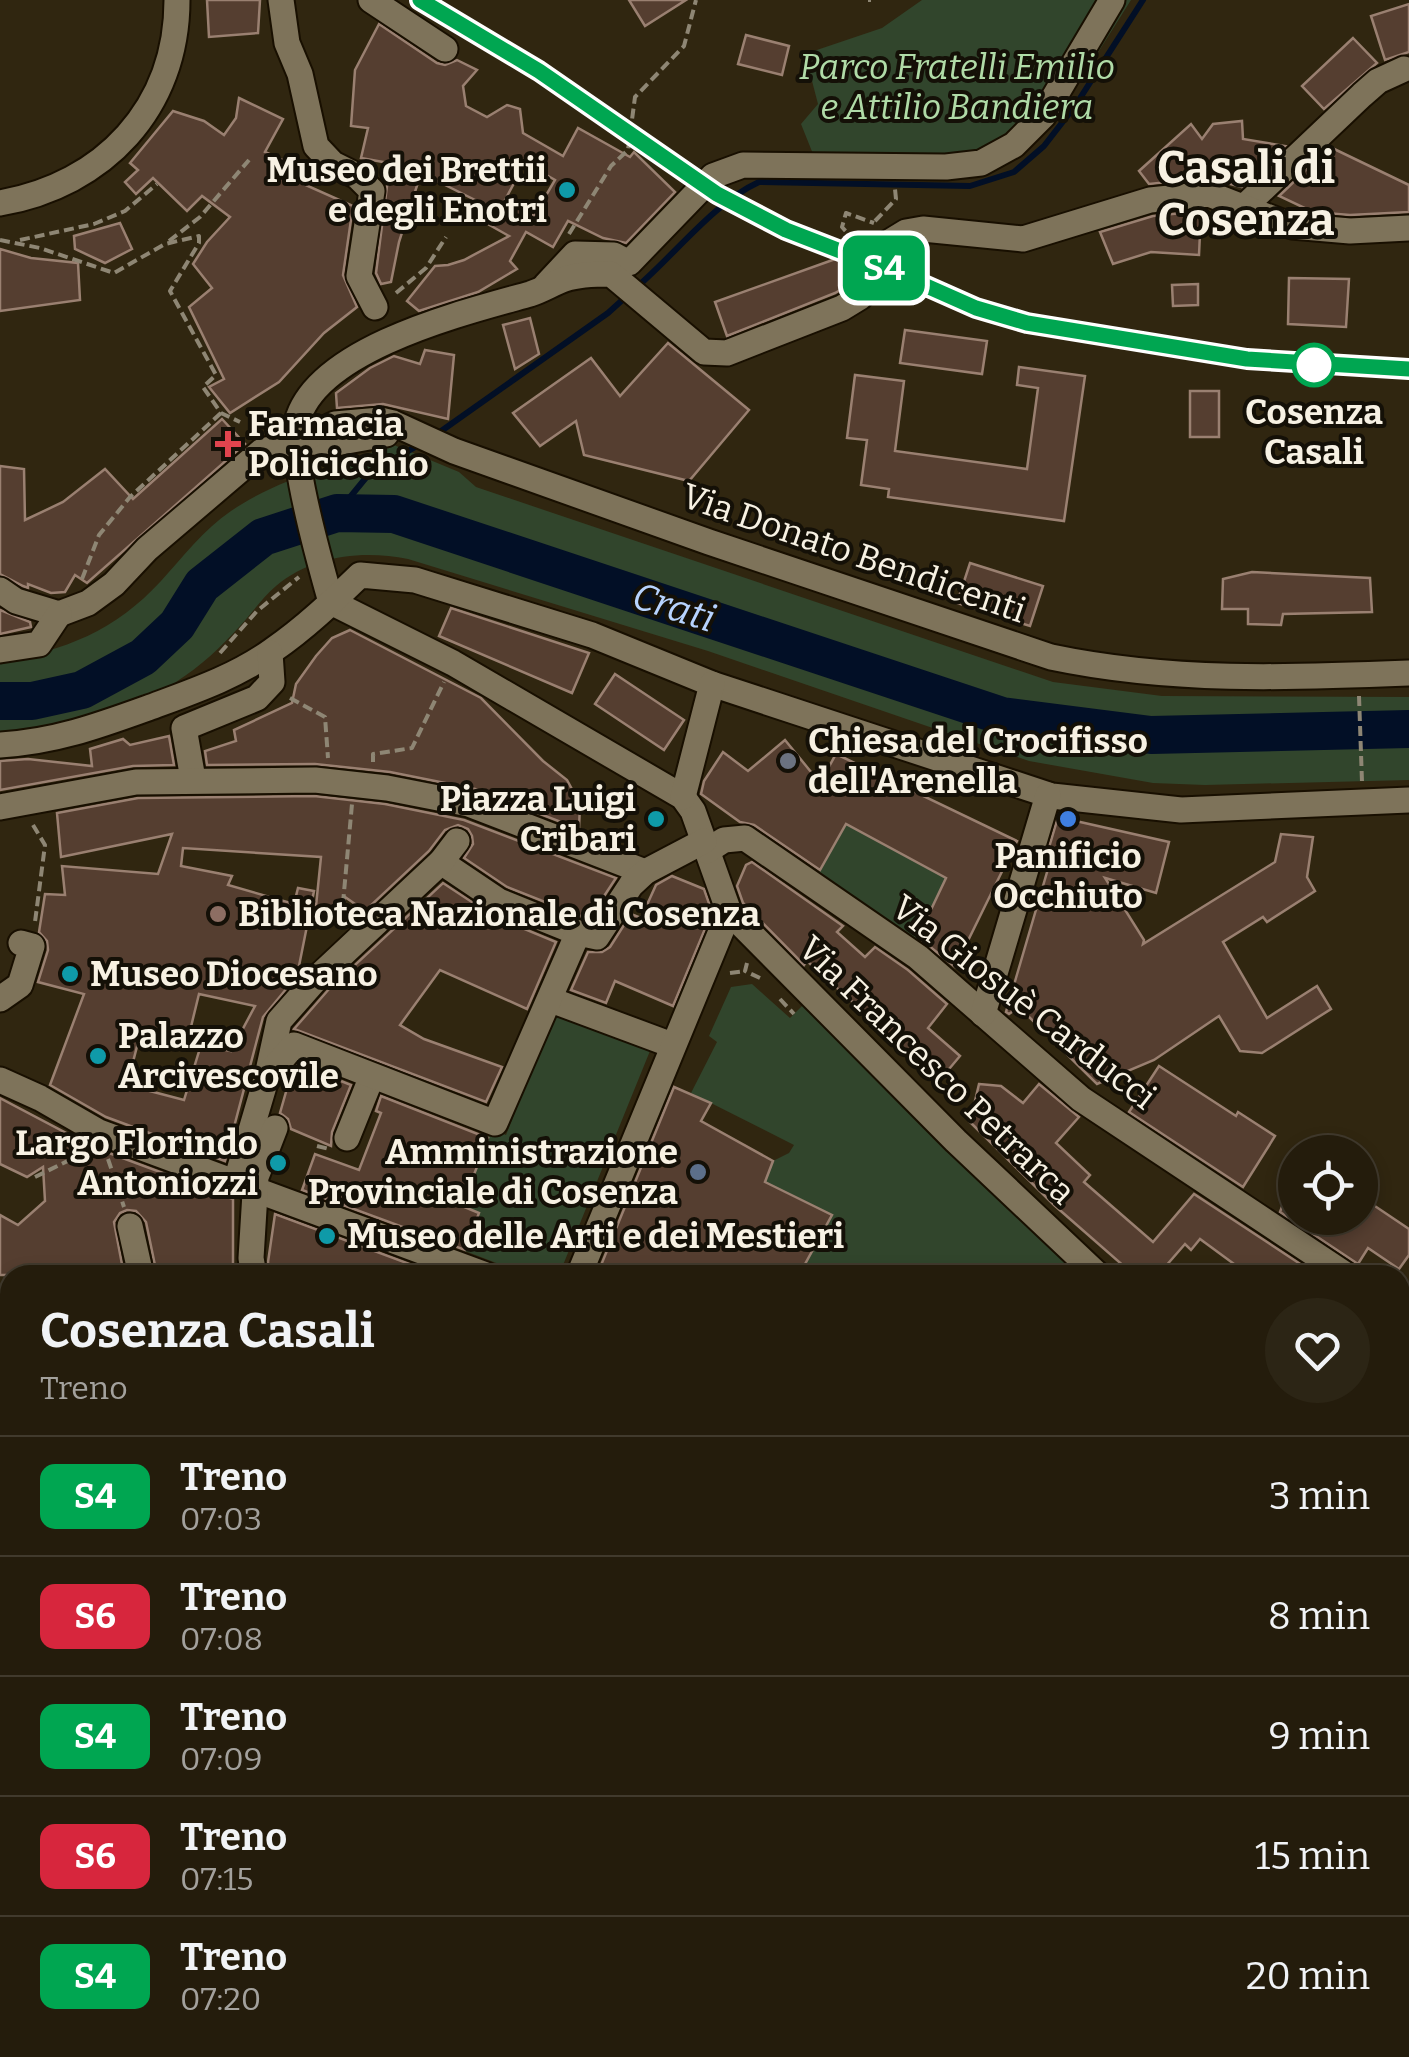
<!DOCTYPE html>
<html lang="it">
<head>
<meta charset="utf-8">
<style>
	body { margin:0; font-family:Bitter,serif; background:#2c2515; color:#f1f3f6; height:100vh; display:flex; flex-direction:column; font-size:38px; white-space:nowrap }
	* { box-sizing:border-box; margin:0 }
	p { font-size:32px; color:#a3a19d }
	.icon { flex:none; width:55px; height:55px; fill:none; stroke:currentColor; stroke-width:2; stroke-linecap:round; stroke-linejoin:round }
	.map { position:relative; flex:1; overflow:hidden }
	.details { position:absolute; left:0px; top:1265px; width:1410px; height:792px; display:flex; flex-direction:column; background:#241c0c; border-radius:30px 30px 0 0; box-shadow:0 5px 15px #0003,0 0 0 2px #413a2d }
	.details>* { flex:none }
	.badge { padding:0 20px; border-radius:15px; font-size:35px; line-height:65px }
	.tools { position:absolute; left:1278px; top:1135px; display:grid; gap:20px }
	.tools a { display:grid; place-items:center; width:100px; height:100px; border-radius:50%; background:#241c0c; box-shadow:0 5px 15px #0003,0 0 0 2px #413a2d; font-size:50px }
	.map>.badge { position:absolute; translate:-50% -50%; box-shadow:0 0 0 5px #fff }
	.round { display:grid; place-items:center; flex:none; width:105px; height:105px; border-radius:52px; background:#2c2515 }
	.summary { display:flex; align-items:center; justify-content:space-between; height:170px; padding:0 40px }
	h1 { font-size:48px; font-weight:700; line-height:75px }
	ul { padding:0; list-style:none }
	li { display:flex; align-items:center; gap:30px; height:120px; padding:0 40px; border-top:2px solid #413a2d }
	li div { flex:1 }
	li b { display:block; font-size:38px }
	li em { font-style:normal }
	li .badge { min-width:110px; font-weight:700; text-align:center }
	.map>svg:first-child { display:block }
	.green { fill:#31452c }
	.lines { fill:none; stroke-linecap:round; stroke-linejoin:round }
	.stream { stroke:#020f26; stroke-width:6 }
	.river { stroke:#020f26; stroke-width:38 }
	.building { fill:#553e30; stroke:#9a8071; stroke-width:2.5; fill-rule:evenodd }
	.minor-casing { stroke:#180f00; stroke-width:29 }
	.path { stroke:#8e8674; stroke-width:4; stroke-dasharray:10 5; stroke-linecap:butt }
	.minor { stroke:#7e735a; stroke-width:25 }
	.rail { stroke:#c2bbab; stroke-width:6; stroke-dasharray:5 10; stroke-linecap:butt }
	.line-casing { stroke:#fff; stroke-width:22 }
	.line { stroke:#00a651; stroke-width:15 }
	.culture-dot { fill:#0f9aa8; stroke:#141007; stroke-width:4 }
	.stop-dot { fill:#fff; stroke:#00a651; stroke-width:5 }
	.health-dot { fill:#e0444e; stroke:#141007; stroke-width:4 }
	.worship-dot { fill:#6b7280; stroke:#141007; stroke-width:4 }
	.shop-dot { fill:#3f7fe0; stroke:#141007; stroke-width:4 }
	.education-dot { fill:#8d6e63; stroke:#141007; stroke-width:4 }
	.service-dot { fill:#5c6f8a; stroke:#141007; stroke-width:4 }
	.labels { text-anchor:middle; dominant-baseline:central; stroke-width:8; stroke-linejoin:round; paint-order:stroke }
	.park-label { font-size:35px; font-style:italic; fill:#b0dba7; stroke:#141007 }
	.poi-label { font-size:35px; font-weight:bold; fill:#f7f1e3; stroke:#141007; text-anchor:start }
	.stop-label { font-size:35px; font-weight:bold; fill:#f7f1e3; stroke:#141007 }
	.street-label { font-size:35px; fill:#f7f1e3; stroke:#141007 }
	.water-label { font-size:38px; font-style:italic; fill:#b7d3fe; stroke:#141007 }
	.district-label { font-size:45px; font-weight:bold; fill:#f7f1e3; stroke:#141007 }
</style>
</head>
<body>
<div class="map">
<svg width="1409" height="2057" viewBox="0 0 1409 2057">
	<rect width="100%" height="100%" fill="#302610"/>
	<g class="green">
		<polygon points="922,0 1131,0 1087,70 1015,158 821,174 801,124 818,104 805,54 882,28"/>
		<path d="M394 445 459 472 476 487 1053 682 1162 696 1409 697V780L1205 785 1153 783 1029 761 708 651 408 559C363 550 313 555 276 586 263 597 252 613 240 626 221 647 201 666 176 682 125 715 60 728 0 732V660C64 652 116 630 161 581 183 557 204 529 231 511 281 477 339 465 394 445Z"/>
		<polygon points="855,808 955,859 914,945 818,874"/>
		<polygon points="752,984 790,1018 805,1003 1079,1275 799,1275 765,1182 773,1161 789,1153 794,1145 691,1093 717,1042 709,1036 731,987"/>
		<polygon points="557,1008 652,1046 559,1275 528,1275 465,1251 479,1213 462,1206 491,1129 506,1135"/>
		<polygon points="1409,1346 1409,1650 1400,1642 1400,1351"/>
		<polygon points="0,1679 10,1691 10,1812 0,1805"/>
	</g>
	<g class="lines">
		<g class="stream">
			<path d="M638 286C675 254 715 202 759 182L970 186 1014 172 1044 146 1075 106 1143 0"/>
			<polyline points="437,434 608,313 629,294"/>
			<polyline points="337,513 369,474 422,443"/>
		</g>
		<polyline class="river" points="0,701 32,701 82,690 143,657 177,625 202,585 263,537 337,513 394,514 1002,716 1151,735 1409,729"/>
	</g>
	<g class="building">
		<polygon points="207,0 260,0 258,33 209,37"/>
		<polygon points="629,0 686,0 645,26"/>
		<polygon points="1409,4 1409,52 1385,60 1371,16"/>
		<path d="M379 24 437 63 445 65 457 60 477 70 463 86 466 106 487 117 507 105 520 109 523 133 563 156 578 128 630 157 634 152 675 192 626 243 603 238 568 221 553 247 526 232 510 261 517 269 478 292 419 311 407 301 435 266 448 265 464 260 509 236 486 223 493 209 421 173 399 242 391 282 381 284 376 273 387 186 394 164 361 158 368 128 351 126 355 70ZM525 163 555 180 534 216 505 200Z"/>
		<polygon points="746,35 789,46 782,75 738,64"/>
		<polygon points="1353,38 1377,63 1324,109 1302,86"/>
		<polygon points="239,98 283,119 265,152 309,172 301,183 353,206 343,275 357,307 324,333 279,382 230,413 209,387 224,379 189,307 212,288 193,264 207,242 230,217 202,196 187,211 153,178 136,194 125,182 138,170 130,163 173,111 204,121 224,135 236,118"/>
		<polygon points="1242,121 1243,139 1285,146 1242,187 1208,178 1149,184 1139,171 1191,124 1202,139 1213,124"/>
		<polygon points="1330,147 1409,185 1409,212 1350,215 1313,212 1279,196"/>
		<polygon points="1201,211 1199,255 1151,252 1113,264 1100,232 1153,216"/>
		<polygon points="120,223 132,249 105,263 75,249 74,236"/>
		<polygon points="0,249 31,258 78,263 80,300 0,311"/>
		<polygon points="841,257 849,285 835,293 727,336 715,302"/>
		<polygon points="1289,278 1349,279 1346,327 1288,324"/>
		<polygon points="1198,284 1198,305 1173,306 1172,285"/>
		<polygon points="530,318 539,354 515,369 503,325"/>
		<polygon points="905,330 987,341 982,374 900,363"/>
		<polygon points="668,343 749,410 689,481 584,455 576,421 540,446 513,413 591,358 620,396"/>
		<polygon points="425,350 454,355 448,419 383,404 337,408 336,393 370,368 394,356 420,364"/>
		<polygon points="1019,367 1085,376 1064,521 888,497 889,489 861,485 867,440 847,438 855,375 904,381 895,451 1027,469 1038,388 1017,385"/>
		<rect x="1190" y="391" width="29" height="46"/>
		<polygon points="222,419 245,444 87,583 75,575 65,592 51,593 28,584 28,588 23,586 0,574 0,466 24,469 25,520 63,502 105,469 133,499"/>
		<polygon points="970,563 1043,586 1030,626 957,603"/>
		<polygon points="1252,572 1370,578 1372,612 1283,614 1281,625 1248,624 1248,609 1222,609 1223,579"/>
		<polygon points="451,608 589,653 572,693 439,636"/>
		<polygon points="0,610 30,622 31,627 0,634"/>
		<polygon points="350,630 481,698 543,761 567,780 580,804 579,829 475,789 390,772 315,764 207,765 205,751 236,741 234,730 292,703 296,684 316,656 332,638"/>
		<polygon points="615,674 684,720 664,750 595,704"/>
		<polygon points="169,736 174,765 133,766 0,790 0,761 28,759 92,766 90,749 123,739 130,745"/>
		<polygon points="785,740 820,783 836,754 1017,841 955,967 918,937 946,878 846,824 820,870 754,825 740,822 701,794 704,781 723,752 748,771"/>
		<path d="M314 796 385 804 464 820 616 878 589 919 583 917 507 887 464 858 473 844 472 836 468 829 458 825 445 830 429 851 365 911 345 897 338 915 316 906 321 857 183 848 181 866 232 876 228 885 294 904 298 888 314 891 297 976 263 1017 225 1161 106 1117 50 1085 84 994 38 982 48 950 47 941 39 932 45 894 65 895 62 866 158 874 172 834 61 857 57 813 138 798ZM199 994 255 1006 231 1051 201 1045 184 1100 127 1085 140 1035 187 1043Z"/>
		<polygon points="1058,817 1169,842 1156,893 1105,878 1144,940 1143,944 1275,862 1281,834 1313,837 1307,877 1315,891 1267,922 1263,917 1223,942 1267,1018 1317,986 1331,1009 1262,1053 1240,1051 1219,1016 1154,1060 1097,1084 1019,1007 1009,1014 1006,1012 1050,862 1045,861"/>
		<polygon points="752,862 843,926 837,932 865,957 875,947 908,970 947,1004 928,1028 960,1056 939,1081 875,1026 877,1024 807,961 804,965 743,903 737,886 746,865"/>
		<polygon points="672,876 704,889 712,912 673,1006 615,981 606,1003 571,990 588,952 602,952 610,947 631,914 641,918 656,885"/>
		<polygon points="443,883 493,916 556,942 527,1009 440,970 400,1025 424,1039 502,1067 486,1102 294,1029 329,989"/>
		<polygon points="299,1064 351,1085 332,1132 331,1146 291,1129 288,1119 280,1113 292,1071"/>
		<polygon points="1159,1066 1236,1116 1238,1112 1275,1136 1243,1187 1129,1112"/>
		<polygon points="979,1084 1001,1086 1023,1103 1039,1084 1079,1117 1056,1143 1090,1175 1084,1182 1153,1242 1194,1194 1317,1275 1249,1275 1200,1239 1191,1250 1185,1244 1158,1275 1134,1275 1054,1205 970,1122"/>
		<polygon points="674,1087 711,1103 701,1121 773,1161 765,1182 832,1215 799,1275 597,1275"/>
		<polygon points="381,1096 488,1138 462,1206 479,1213 465,1250 302,1190 315,1154 359,1170 381,1113 376,1111"/>
		<polygon points="0,1098 93,1147 233,1199 233,1275 157,1275 146,1222 136,1211 127,1210 120,1213 114,1222 124,1275 0,1275 0,1215 18,1225 45,1201 43,1167 27,1177 0,1164"/>
		<polygon points="1293,1177 1295,1218 1360,1218 1360,1196 1409,1229 1409,1255 1399,1269 1368,1248 1358,1264 1280,1212"/>
		<polygon points="275,1214 439,1275 270,1275 268,1262"/>
	</g>
	<g class="lines">
		<g class="minor-casing">
			<g id="minor">
				<polyline points="281,0 287,43 300,74 316,146 333,164 357,176 372,191 359,276 375,307"/>
				<polyline points="371,0 445,49"/>
				<path d="M0 203C104 185 177 108 177 0"/>
				<polyline points="1245,206 1362,95 1378,81 1404,69"/>
				<polyline points="546,285 575,254 614,255 629,263 713,176 743,165 946,167 981,163 1014,145 1043,116 1112,0"/>
				<polyline points="307,442 336,443 386,434"/>
				<path d="M0 590 16 601 59 614 88 603 114 584 147 549 262 451 297 442 335 424 380 420 393 423 454 451 709 542 1051 657C1170 682 1288 678 1409 673"/>
				<path d="M331 602C321 567 289 455 297 422 316 348 466 312 530 294 543 290 553 283 565 279 579 274 597 274 611 274L704 352 727 353 842 308 860 297 871 283 888 243 906 232 923 229 1023 239 1150 200 1209 194 1292 226 1350 231 1409 228"/>
				<polyline points="331,602 453,663 683,797 693,811 729,912 956,1141 1098,1275"/>
				<polyline points="0,650 39,644 59,614"/>
				<path d="M0 745C54 742 98 726 148 708 191 692 236 677 273 650 305 628 332 602 360 575L415 580 592 635 712 684 1052 796 1181 810 1409 800"/>
				<polyline points="193,779 184,728 257,698 272,682 270,653"/>
				<polyline points="683,797 712,684"/>
				<polyline points="0,807 136,782 315,780 387,788 469,804 645,872"/>
				<polyline points="707,851 724,840 745,838 918,957 1081,1099 1346,1275"/>
				<polyline points="441,862 499,901 578,933"/>
				<polyline points="0,999 20,985 32,946 21,943"/>
				<polyline points="551,1000 672,1045"/>
				<polyline points="983,1014 1048,795"/>
				<polyline points="267,1076 279,1021 317,978 441,862 457,841"/>
				<polyline points="0,1080 40,1098 99,1132 486,1275"/>
				<polyline points="347,1138 372,1076"/>
				<polyline points="236,1181 267,1076 294,1045 495,1123 578,933 597,937 631,885 645,872 704,841"/>
				<polyline points="130,1226 141,1275"/>
				<polyline points="254,1275 251,1258 256,1177 275,1128"/>
				<polyline points="579,1275 729,912"/>
				<polyline points="1400,1332 1409,1328"/>
				<polyline points="0,1374 10,1368"/>
				<polyline points="0,1422 10,1433"/>
				<polyline points="0,1607 10,1610"/>
				<polyline points="1400,1683 1409,1691"/>
				<polyline points="0,1819 10,1827"/>
				<polyline points="1400,1880 1409,1885"/>
				<polyline points="222,2048 227,2057"/>
				<polyline points="460,2048 469,2057"/>
				<polyline points="715,2057 724,2048"/>
			</g>
		</g>
		<g class="path">
			<polyline points="868,0 871,0"/>
			<polyline points="875,221 896,199 895,189"/>
			<polyline points="569,234 611,166 628,150 635,97 684,46 696,0"/>
			<polyline points="0,240 40,248 114,273 165,244 199,236 199,243 170,291 216,375 203,387 221,413 240,422"/>
			<polyline points="20,240 94,224 125,211 157,184"/>
			<polyline points="169,241 200,217 249,160"/>
			<polyline points="853,270 848,266 853,239 842,227 846,213 874,223"/>
			<polyline points="396,293 426,268 446,237"/>
			<polyline points="82,579 99,535 130,497 221,413"/>
			<polyline points="220,653 257,611 299,577"/>
			<polyline points="1359,696 1362,782"/>
			<polyline points="290,698 325,717 328,758"/>
			<polyline points="373,762 373,754 412,748 444,682"/>
			<polyline points="33,825 45,845 35,922"/>
			<polyline points="351,917 343,903 352,804"/>
			<polyline points="747,963 745,971 760,978"/>
			<polyline points="730,973 745,971"/>
			<polyline points="780,999 794,1014"/>
			<polyline points="317,1146 329,1149"/>
			<polyline points="108,1159 124,1207"/>
			<polyline points="35,1177 86,1152"/>
			<polyline points="1400,1449 1409,1448"/>
			<polyline points="0,1550 10,1553"/>
			<polyline points="282,2048 285,2057"/>
			<polyline points="39,2057 42,2057"/>
		</g>
		<use href="#minor" class="minor"/>
		<polyline class="rail" points="420,0 539,71 717,194 787,230 897,273 975,308 1027,323 1247,359 1409,369"/>
	</g>
	<g class="lines">
		<g class="line-casing">
			<polyline id="line" points="420,0 539,71 717,194 786,230 897,273 976,308 1027,323 1247,359 1409,369"/>
		</g>
		<use href="#line" class="line"/>
	</g>
	<g class="culture-dot">
		<circle cx="567" cy="190" r="10"/>
		<circle cx="656" cy="819" r="10"/>
		<circle cx="70" cy="974" r="10"/>
		<circle cx="98" cy="1056" r="10"/>
		<circle cx="278" cy="1163" r="10"/>
		<circle cx="327" cy="1236" r="10"/>
	</g>
	<circle class="stop-dot" cx="1314" cy="365" r="20"/>
	<path class="health-dot" d="M223 429h10v10h10v10h-10v10h-10v-10h-10v-10h10z"/>
	<circle class="worship-dot" cx="788" cy="761" r="10"/>
	<circle class="shop-dot" cx="1068" cy="819" r="10"/>
	<circle class="education-dot" cx="218" cy="914" r="10"/>
	<circle class="service-dot" cx="698" cy="1172" r="10"/>
	<g class="labels">
		<g class="park-label">
			<text x="957" y="67">Parco Fratelli Emilio<tspan x="957" dy="40">e Attilio Bandiera</tspan></text>
		</g>
		<g class="poi-label">
			<text x="547" y="170" text-anchor="end">Museo dei Brettii<tspan x="547" dy="40">e degli Enotri</tspan></text>
			<text x="248" y="424">Farmacia<tspan x="248" dy="40">Policicchio</tspan></text>
			<text x="808" y="741">Chiesa del Crocifisso<tspan x="808" dy="40">dell'Arenella</tspan></text>
			<text x="636" y="799" text-anchor="end">Piazza Luigi<tspan x="636" dy="40">Cribari</tspan></text>
			<text x="1068" y="856" text-anchor="middle">Panificio<tspan x="1068" dy="40">Occhiuto</tspan></text>
			<text x="238" y="914">Biblioteca Nazionale di Cosenza</text>
			<text x="90" y="974">Museo Diocesano</text>
			<text x="118" y="1036">Palazzo<tspan x="118" dy="40">Arcivescovile</tspan></text>
			<text x="258" y="1143" text-anchor="end">Largo Florindo<tspan x="258" dy="40">Antoniozzi</tspan></text>
			<text x="678" y="1152" text-anchor="end">Amministrazione<tspan x="678" dy="40">Provinciale di Cosenza</tspan></text>
			<text x="347" y="1236">Museo delle Arti e dei Mestieri</text>
		</g>
		<g class="stop-label">
			<text x="1314" y="412">Cosenza<tspan x="1314" dy="40">Casali</tspan></text>
		</g>
		<g class="street-label">
			<text transform="translate(854 553) rotate(19)">Via Donato Bendicenti</text>
			<text transform="translate(1024 1002) rotate(38)">Via Giosuè Carducci</text>
			<text transform="translate(937 1070) rotate(44)">Via Francesco Petrarca</text>
		</g>
		<g class="water-label">
			<text transform="translate(674 607) rotate(18)">Crati</text>
		</g>
		<g class="district-label">
			<text x="1246" y="168">Casali di<tspan x="1246" dy="52">Cosenza</tspan></text>
		</g>
	</g>
</svg>
<div class="tools">
<a><svg class="icon" aria-label="locate" viewBox="0 0 24 24"><circle cx="12" cy="12" r="6"/><path d="M12 2v4M12 18v4M2 12h4M18 12h4"/></svg></a>
</div>
<b class="badge" style="left:884px;top:268px;background:#00a651;color:#fff">S4</b>
<section class="details">
<div class="summary"><div><h1>Cosenza Casali</h1><p>Treno</p></div><a class="round"><svg class="icon" aria-label="heart" viewBox="0 0 24 24"><path d="M12 20l-8-8c-3-5 5-10 8-4 3-6 11-1 8 4z"/></svg></a></div>
<ul>
<li><span class="badge" style="background:#00a651;color:#fff">S4</span><div><b>Treno</b><p>07:03</p></div><em>3 min</em></li>
<li><span class="badge" style="background:#d7263d;color:#fff">S6</span><div><b>Treno</b><p>07:08</p></div><em>8 min</em></li>
<li><span class="badge" style="background:#00a651;color:#fff">S4</span><div><b>Treno</b><p>07:09</p></div><em>9 min</em></li>
<li><span class="badge" style="background:#d7263d;color:#fff">S6</span><div><b>Treno</b><p>07:15</p></div><em>15 min</em></li>
<li><span class="badge" style="background:#00a651;color:#fff">S4</span><div><b>Treno</b><p>07:20</p></div><em>20 min</em></li>
</ul>
</section>
</div>
</body>
</html>
